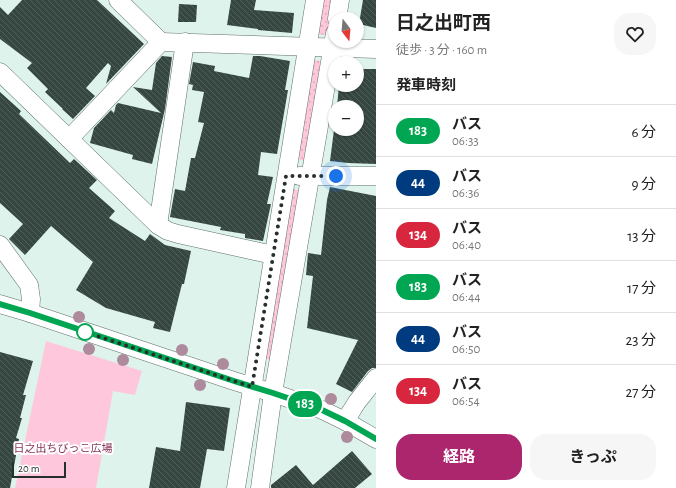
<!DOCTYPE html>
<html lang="ja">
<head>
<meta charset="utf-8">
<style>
	body { margin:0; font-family:"Alegreya Sans","Noto Sans JP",sans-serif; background:#f6f6f6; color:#222; height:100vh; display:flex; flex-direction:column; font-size:15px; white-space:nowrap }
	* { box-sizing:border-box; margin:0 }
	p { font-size:13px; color:#767676 }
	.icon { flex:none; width:22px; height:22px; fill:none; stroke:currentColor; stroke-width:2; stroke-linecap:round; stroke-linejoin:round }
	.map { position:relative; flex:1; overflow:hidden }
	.side { display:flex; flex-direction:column; background:#fff; width:300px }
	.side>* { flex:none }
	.badge { padding:0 8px; border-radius:13px; font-size:14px; line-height:26px }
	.needle { width:26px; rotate:164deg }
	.tools { position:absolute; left:328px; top:12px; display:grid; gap:8px }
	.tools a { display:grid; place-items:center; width:36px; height:36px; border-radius:50%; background:#fff; box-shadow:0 1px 3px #0004; font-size:20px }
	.scale { position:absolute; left:12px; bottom:10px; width:54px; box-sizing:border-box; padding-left:4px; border:2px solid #272f2d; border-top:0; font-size:11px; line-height:14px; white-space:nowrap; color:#272f2d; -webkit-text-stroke:3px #fff; paint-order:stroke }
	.you { position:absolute; width:20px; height:20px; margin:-10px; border:3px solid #fff; border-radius:50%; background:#1a73e8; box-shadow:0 0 0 6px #1a73e833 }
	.map>.badge { position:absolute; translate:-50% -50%; box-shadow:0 0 0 2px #fff }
	h2 { padding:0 20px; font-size:15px; line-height:36px }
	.round { display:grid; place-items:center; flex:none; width:42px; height:42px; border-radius:16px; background:#f6f6f6 }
	.summary { display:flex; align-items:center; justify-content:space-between; height:68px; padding:0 20px }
	h1 { font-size:19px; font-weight:700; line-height:30px }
	.button { display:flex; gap:8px; margin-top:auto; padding:8px 20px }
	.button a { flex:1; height:46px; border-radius:16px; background:#ac266d; color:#fff; font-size:16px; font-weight:700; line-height:46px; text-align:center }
	.button a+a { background:#f6f6f6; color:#222 }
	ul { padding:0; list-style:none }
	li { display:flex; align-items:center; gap:12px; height:52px; padding:0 20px; border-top:1px solid #e0e0e0 }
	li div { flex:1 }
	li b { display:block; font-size:15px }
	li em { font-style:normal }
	li .badge { min-width:44px; font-weight:700; text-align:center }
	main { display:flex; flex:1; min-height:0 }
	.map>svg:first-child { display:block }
	.grass { fill:url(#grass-dots) }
	.park { fill:#fec7dc }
	.building { fill:url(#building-back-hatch) }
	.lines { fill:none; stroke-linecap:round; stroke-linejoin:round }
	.minor-casing { stroke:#5e706b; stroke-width:19 }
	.minor { stroke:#fff; stroke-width:18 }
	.tree { fill:#ae8a9d }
	.line-casing { stroke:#fff; stroke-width:9 }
	.line { stroke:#00a651; stroke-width:6 }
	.walk { stroke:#272f2d; stroke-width:4; stroke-dasharray:0 7.2 }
	.stop-dot { fill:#fff; stroke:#00a651; stroke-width:2 }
	.labels { text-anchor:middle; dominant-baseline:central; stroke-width:4; stroke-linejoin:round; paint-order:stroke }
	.park-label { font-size:11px; fill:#86345b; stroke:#fff }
</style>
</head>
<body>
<main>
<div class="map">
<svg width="376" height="488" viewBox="0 0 376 488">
	<defs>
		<pattern id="grass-dots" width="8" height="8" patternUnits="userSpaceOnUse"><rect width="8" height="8" fill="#fec7dc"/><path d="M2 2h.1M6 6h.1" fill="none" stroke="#daabbd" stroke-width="1.8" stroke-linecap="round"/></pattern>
		<pattern id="building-back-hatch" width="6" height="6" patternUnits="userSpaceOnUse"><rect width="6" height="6" fill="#364742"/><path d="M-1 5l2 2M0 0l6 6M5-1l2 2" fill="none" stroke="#515f5b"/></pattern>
	</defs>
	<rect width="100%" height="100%" fill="#dff3ed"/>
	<g class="grass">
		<polygon points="322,0 337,0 331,36 317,34"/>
		<polygon points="309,58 323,62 309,161 295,159"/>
		<polygon points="290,188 302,191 275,362 262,357"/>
	</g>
	<polygon class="park" points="46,341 142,371 135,395 113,391 96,488 15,488"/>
	<g class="building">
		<polygon points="22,0 97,0 144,44 106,84 111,66 108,63 86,88 95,96 73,119 62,109 63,109 45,92 48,89 27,68 32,63 0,39 0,7 8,15"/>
		<polygon points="231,0 256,0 254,10 294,13 292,33 258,30 258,29 227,25"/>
		<polygon points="363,0 376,0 376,28 359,24"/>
		<polygon points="179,4 197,5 196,22 178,22"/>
		<polygon points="162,56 172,57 165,109 152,164 132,159 133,155 90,143 94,128 111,110 114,113 116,105 118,103 161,113 133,87 152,90 156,63"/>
		<polygon points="253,56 260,56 290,61 285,90 288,90 277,154 261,152 258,175 273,177 267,204 271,204 263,241 245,238 245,234 220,230 221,227 170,217 175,189 185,191 191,158 195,158 204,123 198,122 204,92 192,90 193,85 189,84 193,62 215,66 214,71 249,78"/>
		<polygon points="357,69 376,69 376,164 348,163 330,161 335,122 335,129 357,129 357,107 337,107 339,85 357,85"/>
		<polygon points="0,92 21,111 19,114 70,163 74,159 97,180 89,188 115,211 109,218 145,241 150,234 165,245 191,251 184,284 182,284 170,332 153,328 155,322 106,308 76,290 93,262 51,226 25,255 9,239 23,224 0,203"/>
		<polygon points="330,187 376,196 376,368 372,368 368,371 352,392 336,384 358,340 307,328 313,276 306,275 308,253 321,255 327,200"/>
		<polygon points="0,352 33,361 23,395 26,395 20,418 22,418 16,438 19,439 10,488 0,488"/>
		<polygon points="186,402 230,408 224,451 207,449 200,488 149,488 156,447 180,451"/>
		<polygon points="352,451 372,474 355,488 271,488 271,485 296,465 313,485"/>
	</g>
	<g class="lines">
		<g class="minor-casing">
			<g id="minor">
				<polyline points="118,0 161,42"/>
				<polyline points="337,19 340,0"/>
				<polyline points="0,72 158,225 168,231 178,234 273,255"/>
				<polyline points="69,139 161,42 376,49"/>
				<polyline points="299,176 376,176"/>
				<polyline points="158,225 185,42"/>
				<polyline points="0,245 29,285 31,299 30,313"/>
				<polyline points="0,304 30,313 234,381 273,393 320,409 345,421 376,439"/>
				<polyline points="345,421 357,402 376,378"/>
				<polyline points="236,488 315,0"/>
				<polyline points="260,488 273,393 335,33"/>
			</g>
		</g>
		<use href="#minor" class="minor"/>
	</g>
	<g class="tree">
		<circle cx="79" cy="317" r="6"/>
		<circle cx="89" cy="349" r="6"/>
		<circle cx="182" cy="350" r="6"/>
		<circle cx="123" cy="360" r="6"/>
		<circle cx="223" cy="364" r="6"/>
		<circle cx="200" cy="385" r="6"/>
		<circle cx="331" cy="399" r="6"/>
		<circle cx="347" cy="437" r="6"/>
	</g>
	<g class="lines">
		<g class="line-casing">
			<polyline id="line" points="0,304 30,313 234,381 273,393 320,409 345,421 376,439"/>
		</g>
		<use href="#line" class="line"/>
		<polyline class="walk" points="85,332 252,387 286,176 336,176"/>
	</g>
	<circle class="stop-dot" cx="85" cy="332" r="8"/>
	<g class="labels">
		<g class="park-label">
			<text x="63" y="448">日之出ちびっこ広場</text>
		</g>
	</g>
</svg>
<div class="tools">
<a><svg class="needle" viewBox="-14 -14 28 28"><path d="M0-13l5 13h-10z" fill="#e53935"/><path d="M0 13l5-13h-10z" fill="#767676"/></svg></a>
<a>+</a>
<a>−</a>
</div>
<div class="scale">20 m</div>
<div class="you" style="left:336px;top:176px"></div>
<b class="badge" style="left:305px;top:404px;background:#00a651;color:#fff">183</b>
</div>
<section class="side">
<div class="summary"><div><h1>日之出町西</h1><p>徒歩 · 3 分 · 160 m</p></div><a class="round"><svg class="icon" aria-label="heart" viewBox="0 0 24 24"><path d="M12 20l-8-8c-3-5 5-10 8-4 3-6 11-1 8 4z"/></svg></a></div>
<h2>発車時刻</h2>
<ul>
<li><span class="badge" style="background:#00a651;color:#fff">183</span><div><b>バス</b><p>06:33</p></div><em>6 分</em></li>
<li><span class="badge" style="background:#003b80;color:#fff">44</span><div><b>バス</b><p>06:36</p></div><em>9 分</em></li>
<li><span class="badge" style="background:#d7263d;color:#fff">134</span><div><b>バス</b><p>06:40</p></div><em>13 分</em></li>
<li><span class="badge" style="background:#00a651;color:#fff">183</span><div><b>バス</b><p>06:44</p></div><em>17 分</em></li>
<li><span class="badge" style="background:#003b80;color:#fff">44</span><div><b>バス</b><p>06:50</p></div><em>23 分</em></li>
<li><span class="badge" style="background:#d7263d;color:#fff">134</span><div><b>バス</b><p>06:54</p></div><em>27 分</em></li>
</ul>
<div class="button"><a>経路</a><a>きっぷ</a></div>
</section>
</main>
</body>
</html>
